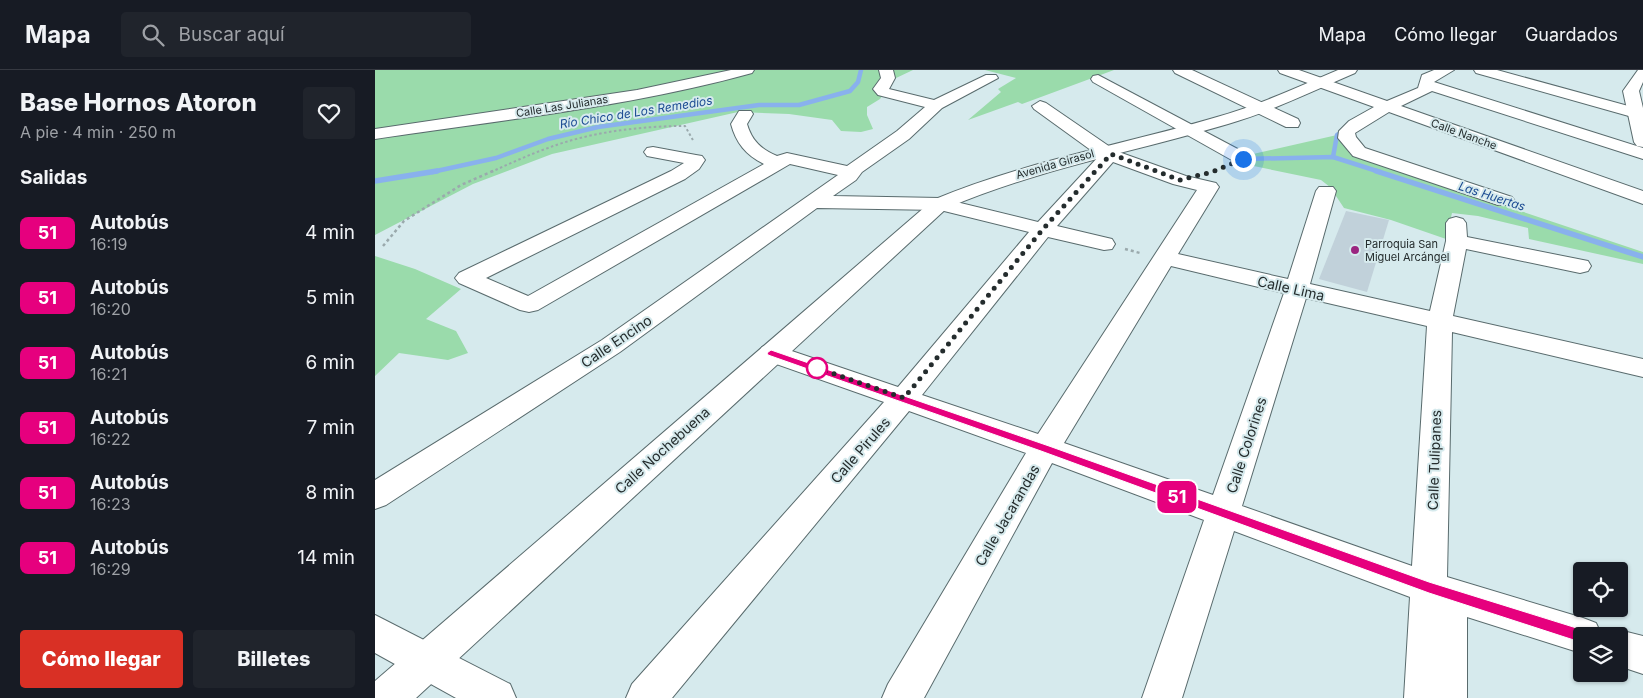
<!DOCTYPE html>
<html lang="es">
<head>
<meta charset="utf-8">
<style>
	body { margin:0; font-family:Inter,sans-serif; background:#20242c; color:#f1f3f6; height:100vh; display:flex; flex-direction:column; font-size:19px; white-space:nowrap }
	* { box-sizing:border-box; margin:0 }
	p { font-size:16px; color:#9ea1a6 }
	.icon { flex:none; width:28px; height:28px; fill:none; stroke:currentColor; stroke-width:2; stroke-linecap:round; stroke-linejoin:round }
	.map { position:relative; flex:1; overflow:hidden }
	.details { display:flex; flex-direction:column; background:#171b24; width:375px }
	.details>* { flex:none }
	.badge { padding:0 10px; border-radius:8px; font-size:18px; line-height:32px }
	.tools { position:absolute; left:1198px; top:492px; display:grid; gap:10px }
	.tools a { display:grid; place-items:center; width:55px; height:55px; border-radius:5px; background:#171b24; box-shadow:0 1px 4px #0004; font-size:25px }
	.you { position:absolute; width:25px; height:25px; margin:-12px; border:4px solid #fff; border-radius:50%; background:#1a73e8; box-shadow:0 0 0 8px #1a73e833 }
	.map>.badge { position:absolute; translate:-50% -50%; box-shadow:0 0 0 2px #fff }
	h2 { padding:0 20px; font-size:19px; line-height:45px }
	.round { display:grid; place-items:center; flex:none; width:52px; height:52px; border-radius:5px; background:#20242c }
	.summary { display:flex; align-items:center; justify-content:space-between; height:85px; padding:0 20px }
	h1 { font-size:24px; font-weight:800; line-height:38px }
	.action { display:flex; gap:10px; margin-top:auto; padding:10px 20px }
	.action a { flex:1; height:58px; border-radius:5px; background:#d93025; color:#fff; font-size:20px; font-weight:800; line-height:58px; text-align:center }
	.action a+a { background:#20242c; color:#f1f3f6 }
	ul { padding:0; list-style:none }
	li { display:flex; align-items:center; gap:15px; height:65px; padding:0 20px }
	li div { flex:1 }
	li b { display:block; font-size:19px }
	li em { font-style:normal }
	li .badge { min-width:55px; font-weight:700; text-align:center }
	header { display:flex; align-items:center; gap:30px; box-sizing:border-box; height:70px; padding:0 25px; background:#171b24; border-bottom:1px solid #363941 }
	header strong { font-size:24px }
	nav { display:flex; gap:28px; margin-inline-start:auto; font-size:18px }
	.search { width:350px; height:45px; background:#20242c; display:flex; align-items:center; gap:12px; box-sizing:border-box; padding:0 18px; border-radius:5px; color:#9ea1a6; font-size:19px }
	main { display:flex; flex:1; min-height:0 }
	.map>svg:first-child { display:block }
	.green { fill:#9adbab }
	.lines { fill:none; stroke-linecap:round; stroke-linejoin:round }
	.stream-far1 { stroke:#89b1ed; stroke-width:4.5 }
	.stream { stroke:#89b1ed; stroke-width:5.5 }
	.building { fill:#c1d1da }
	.street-casing { stroke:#596b6d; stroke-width:2 }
	.secondary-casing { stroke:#596b6d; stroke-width:2 }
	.path-far1 { stroke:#9aa9ac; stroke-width:2; stroke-dasharray:2.5 2.5; stroke-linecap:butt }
	.path { stroke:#9aa9ac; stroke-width:2.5; stroke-dasharray:3 3; stroke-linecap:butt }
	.street { fill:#fff; fill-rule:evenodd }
	.secondary { fill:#fff; fill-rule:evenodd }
	.line { fill:#e6007e; stroke:#fff }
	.walk { stroke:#242c2d; stroke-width:5; stroke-dasharray:0 9 }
	.poi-dot { fill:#9b2580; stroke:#d6eaed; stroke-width:2 }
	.stop-dot { fill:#fff; stroke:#e6007e; stroke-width:2.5 }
	.labels { text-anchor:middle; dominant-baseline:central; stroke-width:4; stroke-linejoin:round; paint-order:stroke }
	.far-street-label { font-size:11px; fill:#242c2d; stroke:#d6eaed }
	.far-poi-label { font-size:11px; fill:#242c2d; stroke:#d6eaed; text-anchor:start }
	.far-water-label { font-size:12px; font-style:italic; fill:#1d4c93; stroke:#d6eaed }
	.street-label { font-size:14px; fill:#242c2d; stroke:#d6eaed }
</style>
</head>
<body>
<header>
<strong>Mapa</strong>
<div class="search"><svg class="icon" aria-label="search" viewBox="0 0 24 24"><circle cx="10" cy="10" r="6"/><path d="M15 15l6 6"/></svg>Buscar aquí</div>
<nav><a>Mapa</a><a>Cómo llegar</a><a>Guardados</a></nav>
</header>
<main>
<section class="details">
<div class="summary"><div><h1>Base Hornos Atoron</h1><p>A pie · 4 min · 250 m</p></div><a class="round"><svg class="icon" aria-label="heart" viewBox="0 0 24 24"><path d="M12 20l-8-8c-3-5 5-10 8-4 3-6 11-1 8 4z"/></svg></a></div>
<h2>Salidas</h2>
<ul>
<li><span class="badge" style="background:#e6007e;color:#fff">51</span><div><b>Autobús</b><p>16:19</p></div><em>4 min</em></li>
<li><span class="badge" style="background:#e6007e;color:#fff">51</span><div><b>Autobús</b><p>16:20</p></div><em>5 min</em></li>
<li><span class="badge" style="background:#e6007e;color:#fff">51</span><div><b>Autobús</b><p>16:21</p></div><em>6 min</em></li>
<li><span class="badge" style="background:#e6007e;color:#fff">51</span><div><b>Autobús</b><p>16:22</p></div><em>7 min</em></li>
<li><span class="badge" style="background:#e6007e;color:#fff">51</span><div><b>Autobús</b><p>16:23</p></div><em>8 min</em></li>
<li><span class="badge" style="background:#e6007e;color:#fff">51</span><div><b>Autobús</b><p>16:29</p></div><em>14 min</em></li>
</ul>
<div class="action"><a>Cómo llegar</a><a>Billetes</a></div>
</section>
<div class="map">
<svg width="1268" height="628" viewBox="0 0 1268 628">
	<rect width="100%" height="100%" fill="#d6eaed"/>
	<g class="green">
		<polygon points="0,0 538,0 519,9 505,29 492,37 492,45 498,59 486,62 466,61 457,50 414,44 363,42 177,84 98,114 0,165"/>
		<polygon points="610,0 739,0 647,34 643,32 593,50 626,22 623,19 641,8"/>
		<polygon points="962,65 975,84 1268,182 1268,194 1154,169 1153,158 1103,146 1077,143 1071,169 1016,150 969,138 955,117 946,110 864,93 878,84"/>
		<polygon points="0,186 40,199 86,219 51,249 81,261 93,283 73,290 24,283 0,306"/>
	</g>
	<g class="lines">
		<g class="stream-far1">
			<polyline points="958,87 962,65 972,59"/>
			<polyline points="868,89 958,87 1005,102"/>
			<polyline points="57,102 121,88 173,69 223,57 384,35 424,35 475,21 483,12 486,0"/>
		</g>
		<g class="stream">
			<polyline points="1001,101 1268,187"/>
			<polyline points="0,111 62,101"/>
		</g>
	</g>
	<polygon class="building" points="971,141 1014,150 992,222 944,209"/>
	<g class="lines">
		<g class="street-casing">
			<g id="street">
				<path d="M356 0H379L377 3C254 37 126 50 0 69V59L262 20Z"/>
				<path d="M504 0H518L520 8 514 19 559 30 611 5H621L623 8 567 38 534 69 487 102 481 110 458 126 565 128 663 152 724 86 659 39 657 36 665 31 671 33 741 81 811 106 841 113 844 117 803 184 913 209 941 121 944 117H958L961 121 935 214 1055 241 1071 171V153L1074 149 1081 147 1088 149 1091 153 1092 167 1213 191 1216 196 1213 201 1205 203 1091 179 1078 246 1268 289V307L1077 262 1072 507 1208 548 1221 553 1227 566H1206V583L1092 547V628H1029L1035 527 859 461 807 628H767L829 450 677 393 549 628H507L513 614 651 383 534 341 297 628H251L257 614 509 332 387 289 383 283 387 277 396 274 405 277 523 317 654 162 565 140 442 138 245 282 11 435 0 439V410L227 270 463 105 415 94 163 240 154 242 145 240 84 213 80 208 84 203 296 101 309 93 272 86 269 82 272 78 278 77 321 85 327 86 330 90 324 99 310 109 111 208 153 226 389 94C371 85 361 73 356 54L364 41H376L378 44 372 54C377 71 386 79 402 86L412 83 472 96 522 61 550 37 503 25 498 19 506 8ZM738 92 798 114 822 120 663 364 547 325 673 167 729 180 737 179 740 174 737 169 682 156ZM796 196 909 223 838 425 689 373ZM931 228 1052 256 1037 496 867 436Z"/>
				<polygon points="798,0 817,0 923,49 925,53 923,57 911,57 800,3"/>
				<polygon points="903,0 924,0 1012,31 1043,18 1047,5 1059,0 1079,0 1059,12 1268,78 1268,89 1057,21 1026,36 1268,121 1268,134 1014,42 980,63 981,67 990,78 1137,127 1140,131 1137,135 1123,135 978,86 963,68 964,61 974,51 999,37 905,3"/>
				<polygon points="1099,0 1122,0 1268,40 1268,50 1101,3"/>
				<polygon points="723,5 874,85 877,89 874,93 862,93 718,12 716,9 718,6"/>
				<polygon points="0,545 135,614 141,628 81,628 0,583"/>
				<polygon points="1244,560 1268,566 1268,604 1244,596 1244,566 1230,566"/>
			</g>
		</g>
		<g class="secondary-casing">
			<g id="secondary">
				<path d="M963 0H982L980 3C938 21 897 41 853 54 759 82 663 99 572 138L41 628H0V611L558 130C651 91 747 75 842 47 884 35 923 17 963 0Z"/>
				<polygon points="1263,0 1268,0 1268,12 1264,21 1268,38 1268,77 1262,76 1259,72 1248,21"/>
			</g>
		</g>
		<path class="path-far1" d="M116 102C134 94 153 85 173 78 215 62 265 56 310 56L319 72"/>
		<g class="path">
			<polyline points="8,176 29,151 86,115 118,101"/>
			<polyline points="750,179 765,183"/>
		</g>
		<use href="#street" class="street"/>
		<use href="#secondary" class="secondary"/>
	</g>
	<polygon class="line" points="396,280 674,376 1054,512 1208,560 1213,562 1215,566 1213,571 1208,573 1054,523 666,381 393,285 392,283"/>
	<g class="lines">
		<polyline class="walk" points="442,298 529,328 668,159 736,84 805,110 837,102 868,89"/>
	</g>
	<circle class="poi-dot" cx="980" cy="180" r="5"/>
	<circle class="stop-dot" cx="442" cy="298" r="10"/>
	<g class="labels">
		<g class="far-street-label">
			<text transform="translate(187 36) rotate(-9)">Calle Las Julianas</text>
			<text transform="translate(1089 64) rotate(20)">Calle Nanche</text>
			<text transform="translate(680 94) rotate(-16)">Avenida Girasol</text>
		</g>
		<g class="far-poi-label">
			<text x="990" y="174">Parroquia San<tspan x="990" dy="13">Miguel Arcángel</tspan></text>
		</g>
		<g class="far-water-label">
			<text transform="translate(261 42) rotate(-9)">Río Chico de Los Remedios</text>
			<text transform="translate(1117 126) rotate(18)">Las Huertas</text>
		</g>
		<g class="street-label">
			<text transform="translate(916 218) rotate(13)">Calle Lima</text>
			<text transform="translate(241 271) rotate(-34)">Calle Encino</text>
			<text transform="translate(871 375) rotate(-72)">Calle Colorines</text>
			<text transform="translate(287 380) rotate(-42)">Calle Nochebuena</text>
			<text transform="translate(485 380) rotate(-49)">Calle Pirules</text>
			<text transform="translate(1059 390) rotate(-88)">Calle Tulipanes</text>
			<text transform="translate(632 445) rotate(-60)">Calle Jacarandas</text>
		</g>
	</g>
</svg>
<div class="tools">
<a><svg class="icon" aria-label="locate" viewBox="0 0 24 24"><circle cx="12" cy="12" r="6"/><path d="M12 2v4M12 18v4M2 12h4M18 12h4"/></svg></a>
<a><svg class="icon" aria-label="layers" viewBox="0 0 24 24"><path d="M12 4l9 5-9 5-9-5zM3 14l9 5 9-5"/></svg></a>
</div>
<div class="you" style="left:868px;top:89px"></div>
<b class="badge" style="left:802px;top:427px;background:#e6007e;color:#fff">51</b>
</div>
</main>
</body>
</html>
